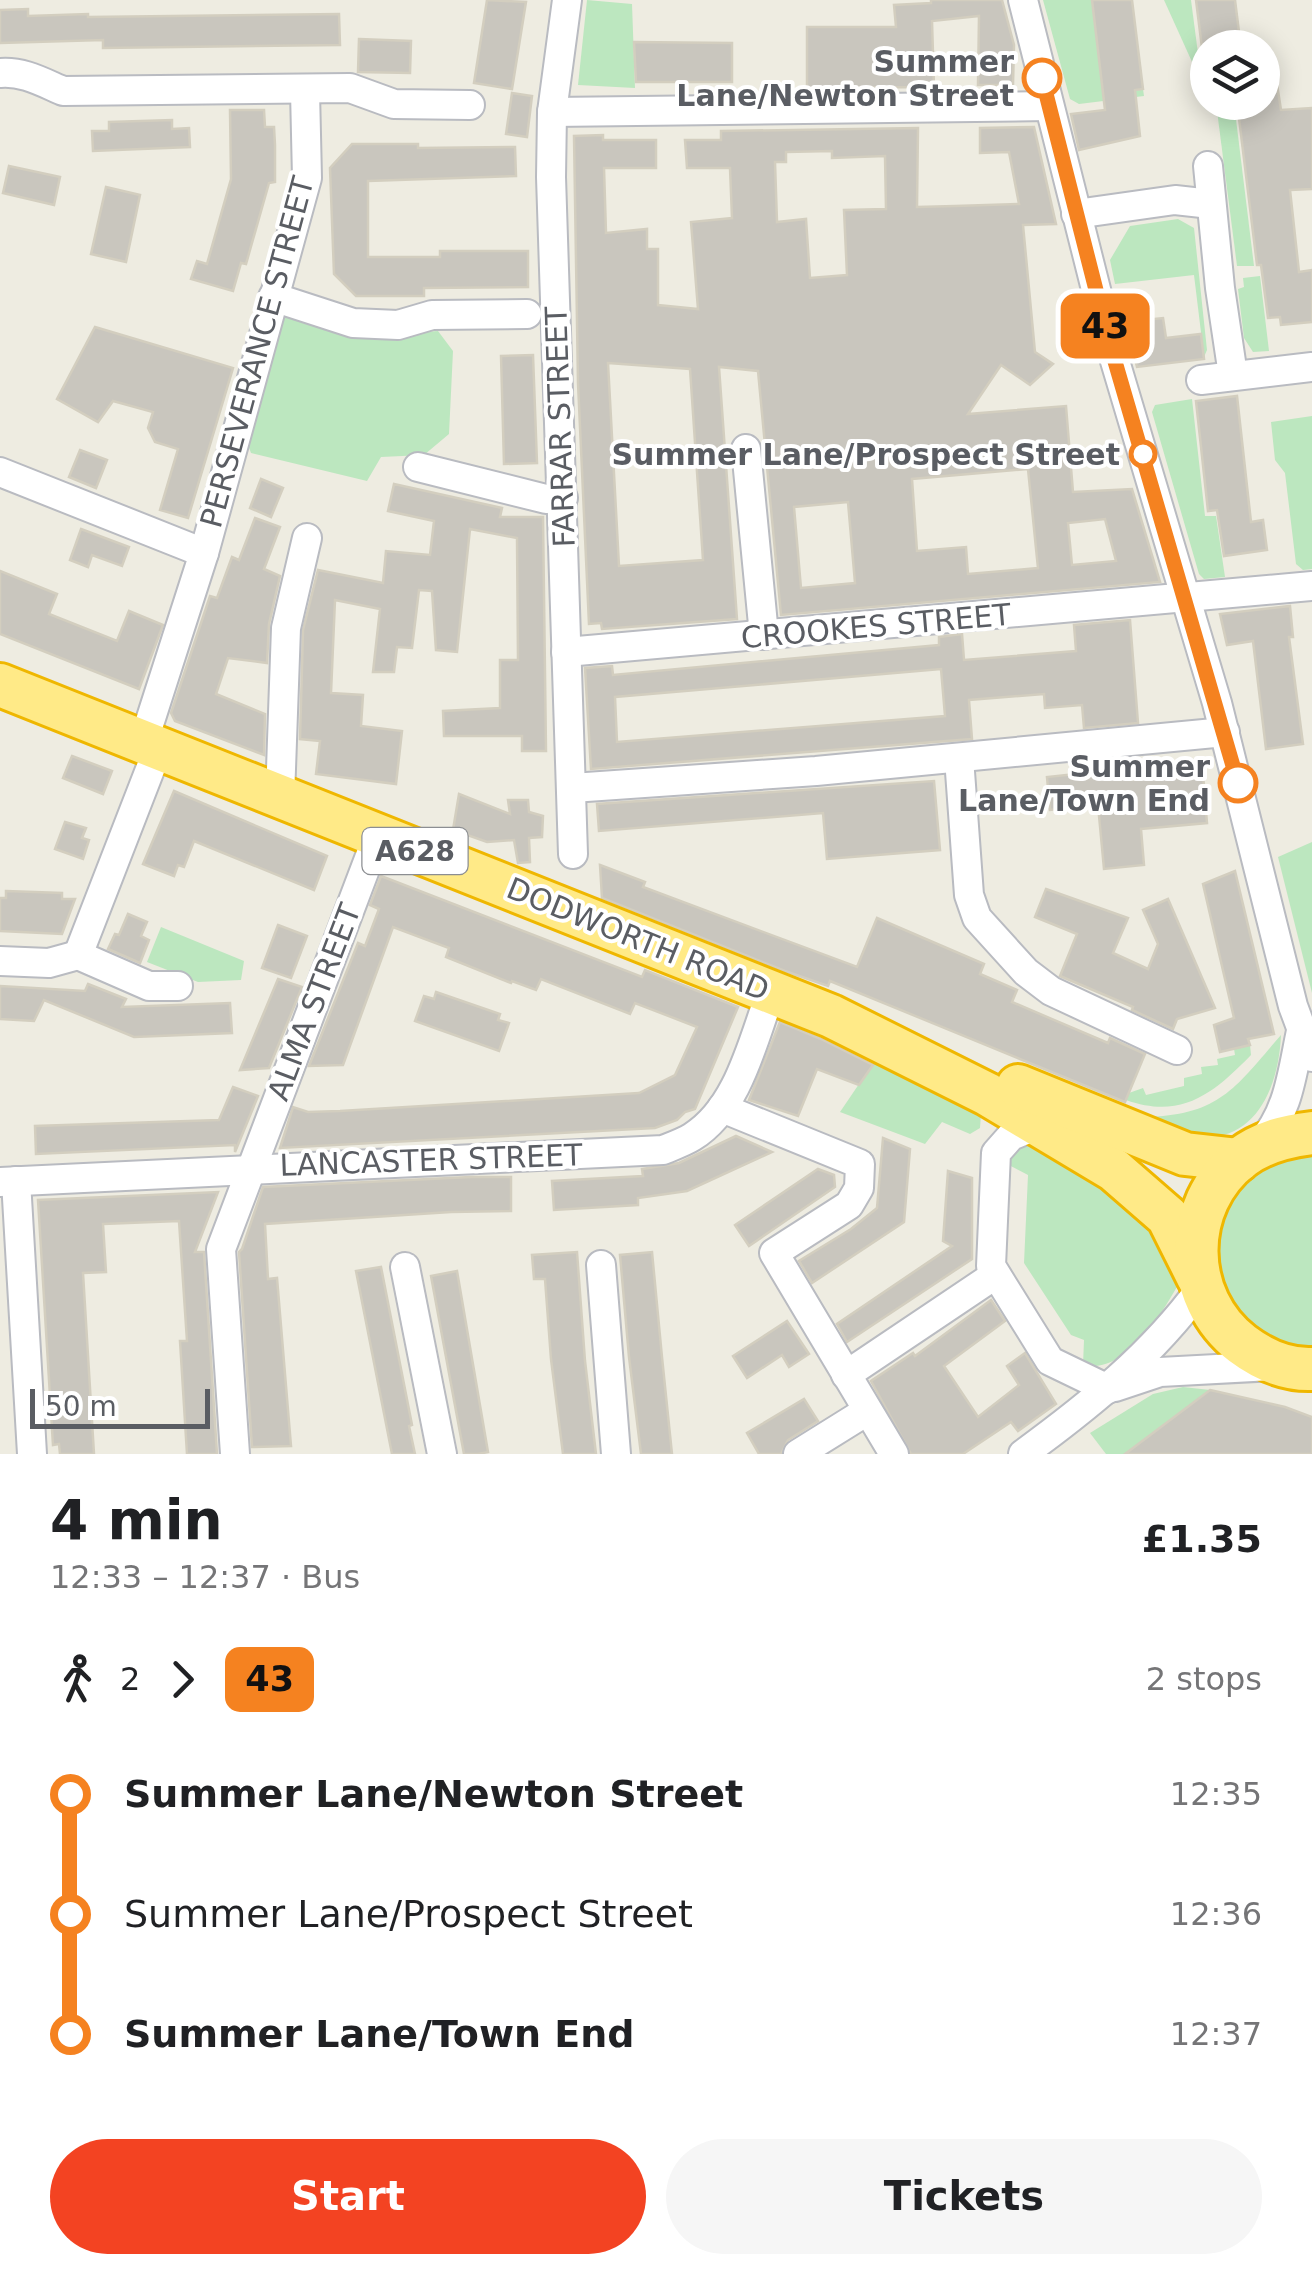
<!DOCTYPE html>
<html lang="en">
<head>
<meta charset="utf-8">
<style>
	body { margin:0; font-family:"DejaVu Sans",sans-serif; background:#f6f6f6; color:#202124; height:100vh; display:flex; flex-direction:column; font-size:38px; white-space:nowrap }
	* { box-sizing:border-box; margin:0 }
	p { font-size:32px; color:#757577 }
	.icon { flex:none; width:55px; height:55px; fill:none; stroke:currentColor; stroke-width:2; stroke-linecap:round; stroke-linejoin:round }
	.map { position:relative; height:1454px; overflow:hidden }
	.details { display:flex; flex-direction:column; background:#fff; flex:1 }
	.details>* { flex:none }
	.badge { padding:0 20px; border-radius:15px; font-size:35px; line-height:65px }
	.fabs { position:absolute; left:1190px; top:30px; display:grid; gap:20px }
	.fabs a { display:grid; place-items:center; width:90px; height:90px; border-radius:50%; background:#fff; box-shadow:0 5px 25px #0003; font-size:50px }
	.scale { position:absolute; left:30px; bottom:25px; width:180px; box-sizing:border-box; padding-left:10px; border:5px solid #5a5d63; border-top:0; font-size:28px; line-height:35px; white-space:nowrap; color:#5a5d63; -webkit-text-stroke:8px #fff; paint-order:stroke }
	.map>.badge { position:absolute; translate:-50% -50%; box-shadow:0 0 0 5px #fff }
	.legs { display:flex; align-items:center; gap:15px; height:110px; padding:0 50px; font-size:32px }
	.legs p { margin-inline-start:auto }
	.overview { display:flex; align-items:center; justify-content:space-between; height:170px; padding:0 50px }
	h1 { font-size:55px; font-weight:700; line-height:75px }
	.action { display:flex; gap:20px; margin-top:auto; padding:20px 50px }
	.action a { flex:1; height:115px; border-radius:60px; background:#f34322; color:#fff; font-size:40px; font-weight:700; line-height:115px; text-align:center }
	.action a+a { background:#f6f6f6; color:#202124 }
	ul { padding:0 50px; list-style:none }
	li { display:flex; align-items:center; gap:35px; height:120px; font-size:38px }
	li i { display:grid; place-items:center; width:15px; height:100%; margin:0 12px; background:currentColor }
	li i::after { content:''; width:25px; height:25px; margin:-12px; border:8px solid; border-radius:50%; background:#fff }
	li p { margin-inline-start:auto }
	li:first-child i { background:linear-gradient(#0000 50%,currentColor 0) }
	li:last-child i { background:linear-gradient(currentColor 50%,#0000 0) }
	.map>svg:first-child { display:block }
	.green { fill:#bce7bf }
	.building { fill:#c9c6be; stroke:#d3cebf; stroke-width:2.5; fill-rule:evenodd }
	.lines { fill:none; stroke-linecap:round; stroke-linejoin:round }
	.minor-casing { stroke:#b9bbc1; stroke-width:32 }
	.highway-casing { stroke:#efb700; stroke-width:48 }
	.minor { stroke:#fff; stroke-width:28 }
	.highway { stroke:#ffea87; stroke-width:42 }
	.line-1-casing { stroke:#fff; stroke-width:22 }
	.line-1 { stroke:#f58220; stroke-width:15 }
	.stop-1-dot { fill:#fff; stroke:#f58220; stroke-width:5 }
	.labels { text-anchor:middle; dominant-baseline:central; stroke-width:8; stroke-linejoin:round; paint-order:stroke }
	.shield { fill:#fff; stroke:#8c8e92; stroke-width:2.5 }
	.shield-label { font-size:28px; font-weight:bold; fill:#5a5d63 }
	.stop-label { font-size:30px; font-weight:bold; fill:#5a5d63; stroke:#fff; text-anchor:end }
	.street-label { font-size:30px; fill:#5a5d63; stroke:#fff }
</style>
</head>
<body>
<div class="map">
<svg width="1312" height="1454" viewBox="0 0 1312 1454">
	<rect width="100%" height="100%" fill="#eeece1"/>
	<g class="green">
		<polygon points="587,0 632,4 635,88 578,85"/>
		<polygon points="1043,0 1092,0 1103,93 1143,89 1144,96 1079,104 1070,99"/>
		<polygon points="1164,0 1191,0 1202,84"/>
		<polygon points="1216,103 1234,103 1254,266 1237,266"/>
		<polygon points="1178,219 1194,228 1207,350 1204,357 1194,275 1115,284 1110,260 1130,226"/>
		<polygon points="1260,276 1269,351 1253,352 1244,338 1238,289 1244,287 1243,278"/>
		<polygon points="285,313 389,334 438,331 453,351 449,434 424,455 381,457 367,481 251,453 248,445"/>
		<polygon points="1192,399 1205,516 1216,516 1225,577 1204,579 1199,574 1152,412 1155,405"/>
		<polygon points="1312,416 1312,569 1303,570 1296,564 1285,473 1275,460 1271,422"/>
		<polygon points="1312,842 1312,993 1278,857"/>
		<polygon points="161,927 244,961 241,980 198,982 147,962"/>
		<path d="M1281 1035C1279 1085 1257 1143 1197 1137 1180 1136 1161 1123 1145 1117 1220 1115 1235 1088 1281 1035Z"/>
		<path d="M1250 1045 1251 1055C1214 1093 1182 1120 1126 1100L1129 1093 1143 1088 1146 1095 1184 1086V1078L1202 1074 1201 1067 1218 1065 1217 1059 1235 1055 1234 1049Z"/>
		<polygon points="876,1059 981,1114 980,1128 970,1134 942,1122 925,1144 840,1112"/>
		<path d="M1026 1136 1139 1197 1179 1283C1162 1314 1125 1375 1083 1365L1084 1340 1071 1335 1024 1263 1028 1175 1001 1161Z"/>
		<path d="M1312 1152V1352L1306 1353C1290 1346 1269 1341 1255 1332 1199 1293 1207 1196 1266 1164 1279 1157 1298 1156 1312 1152Z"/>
		<polygon points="1183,1387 1210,1390 1125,1454 1106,1454 1090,1433 1153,1394"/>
	</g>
	<g class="building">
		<polygon points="487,0 526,2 512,89 474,83"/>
		<polygon points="931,0 1002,0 1014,45 1013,85 978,85 979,16 932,21 934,87 807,88 807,27 896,27 894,5 931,3"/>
		<polygon points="1092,0 1132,0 1143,89 1135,90 1140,136 1079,150 1071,114 1105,110"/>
		<polygon points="1196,0 1235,0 1241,48 1202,48"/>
		<polygon points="28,9 28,16 88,14 88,17 339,14 340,45 103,48 103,40 0,43 0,10"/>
		<polygon points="359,39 411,41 410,73 358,72"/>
		<polygon points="634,42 732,43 732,82 636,82"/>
		<polygon points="1274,65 1281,110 1312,108 1312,189 1290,190 1299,272 1312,270 1312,322 1281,325 1280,317 1268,318 1261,265 1257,265 1237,102 1262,102 1262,66"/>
		<polygon points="512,93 532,96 527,137 506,134"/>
		<polygon points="230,110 264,110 265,127 274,127 275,145 275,182 269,183 246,264 241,263 233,291 191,279 197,261 207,264 231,179"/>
		<polygon points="172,120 172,129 189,128 190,147 93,151 92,131 109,131 109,122"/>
		<path d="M1034 127 1056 224 1023 225 1035 352 1053 364 1030 385 1001 365 968 414 1066 406 1073 492 1132 489 1160 582 781 615 758 371 719 367 737 619 602 629 601 623 589 624 578 383 574 136 603 135V140H656V168H604L606 233 647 229V249H658V305L698 309 691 222 732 218 730 168H687L685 140H721V131L918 128 917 207 955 206 1019 204 1009 152 980 153V128ZM832 151V158L885 156 886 209 844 210 847 275 810 278 806 219 777 222 775 162H786V152ZM608 363 690 369 703 560 619 566ZM1028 469 1038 568 968 574 966 547 917 551 912 479ZM848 502 855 583 801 588 794 507ZM1105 519 1116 561 1072 565 1068 523Z"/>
		<polygon points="352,144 418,144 418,148 515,147 516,176 368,181 368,257 440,257 440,251 528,251 528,287 424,288 424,296 356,296 334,274 330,168"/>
		<polygon points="9,166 60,177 54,205 3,193"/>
		<polygon points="106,187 140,195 126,262 91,254"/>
		<polygon points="1163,318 1166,338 1201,334 1204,359 1137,367 1128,331 1134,330 1133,321"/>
		<polygon points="95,327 233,368 188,518 160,510 178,449 155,442 148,428 153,412 113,401 98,422 57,399"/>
		<polygon points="533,355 537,463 504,464 501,356"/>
		<polygon points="1237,396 1251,522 1263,520 1267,550 1224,556 1217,510 1208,511 1196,401"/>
		<polygon points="80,450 107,460 96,488 69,477"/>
		<polygon points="261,479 283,488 271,517 250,508"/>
		<polygon points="394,484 502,508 500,517 543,517 546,751 522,751 522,736 444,736 443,711 500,708 500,660 518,660 517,538 470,529 457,652 436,650 432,591 419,590 412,648 397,647 394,672 373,672 380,609 335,600 331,693 363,695 361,726 402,731 396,784 316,774 320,741 300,739 303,630 318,570 383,583 386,551 430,555 434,521 388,511"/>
		<polygon points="255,518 280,527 264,569 280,576 269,624 267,663 228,658 216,694 265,714 264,755 175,721 171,713 210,596 217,598 232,557 239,560"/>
		<polygon points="81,529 129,547 122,566 92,555 88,567 70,560"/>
		<polygon points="0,571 57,594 49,614 117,641 129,611 163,625 139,689 0,634"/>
		<polygon points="1290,606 1293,637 1289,637 1303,744 1266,749 1253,641 1227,645 1220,614"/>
		<path d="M1130 620 1138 723 1084 728 1082 705 1045 708 1044 694 969 700 972 739 591 769 585 668 612 666 613 675 939 645V637L962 634 964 660 1076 651 1074 625ZM941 669 945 716 617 742 615 697Z"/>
		<polygon points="72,756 112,771 103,794 63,778"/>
		<polygon points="1132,768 1133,780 1203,774 1207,823 1141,829 1144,865 1104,869 1098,805 1050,810 1047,777"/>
		<polygon points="934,781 940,850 827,859 823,813 599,831 597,804"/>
		<polygon points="174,791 327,856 314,890 194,841 184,867 178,865 174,876 143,864"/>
		<polygon points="459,794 510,814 508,800 528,800 529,812 543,816 542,837 529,838 530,862 518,863 514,840 487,842 453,830"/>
		<polygon points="65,822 86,828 82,838 89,840 83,859 55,849"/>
		<polygon points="600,865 645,882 643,887 857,967 877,918 984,964 980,974 1017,990 1012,1002 1108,1043 1110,1038 1145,1054 1125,1102 830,981 828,986 785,971 602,898"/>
		<polygon points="1235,871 1274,1034 1248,1039 1250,1045 1220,1052 1214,1025 1234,1018 1203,884"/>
		<polygon points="381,876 642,977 645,970 738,1007 695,1109 685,1112 677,1120 655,1128 280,1148 293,1107 308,1112 340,1111 639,1093 675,1075 697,1027 635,1003 630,1014 541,979 536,990 512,981 511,983 446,957 449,948 393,927 343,1065 309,1066 358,943 365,946 379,909 370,905"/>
		<polygon points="1046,889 1128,918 1113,953 1148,969 1158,944 1143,910 1168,899 1215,1008 1177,1019 1173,1029 1132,1010 1133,1007 1060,976 1077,934 1035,917"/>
		<polygon points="6,891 62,893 62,899 75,899 62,934 0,931 0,898 6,898"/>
		<polygon points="128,914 147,922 141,936 149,940 140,963 108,949 115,934 119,935"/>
		<polygon points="278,925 307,936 291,978 262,968"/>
		<polygon points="278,979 302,987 269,1068 240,1070"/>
		<polygon points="88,984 126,999 122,1007 230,1003 232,1033 134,1037 44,1000 34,1021 0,1019 0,986 85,991"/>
		<polygon points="436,992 500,1014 498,1020 509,1023 499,1051 415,1021 424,996 434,999"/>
		<polygon points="780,1022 821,1039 873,1065 859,1085 817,1069 798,1116 749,1100"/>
		<polygon points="233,1087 258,1096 235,1152 235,1145 36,1154 35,1126 219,1120"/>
		<polygon points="736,1136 772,1152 687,1191 638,1198 638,1205 554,1210 552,1181 643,1176 642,1169 679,1163"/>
		<polygon points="883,1138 910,1149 904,1222 812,1283 799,1261 851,1229 877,1208"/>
		<polygon points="818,1169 834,1175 835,1187 749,1246 735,1225"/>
		<polygon points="948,1171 972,1178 972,1259 847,1342 837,1324 952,1246 943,1241"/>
		<polygon points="471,1177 511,1177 511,1211 451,1212 265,1224 268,1279 277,1278 291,1446 252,1447 239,1252 242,1249 263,1187"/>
		<polygon points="218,1192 195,1252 204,1252 217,1454 187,1454 180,1341 187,1341 179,1221 103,1224 106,1272 83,1273 94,1454 60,1454 59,1444 53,1445 38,1200"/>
		<polygon points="577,1252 585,1361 596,1454 563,1454 551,1359 545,1279 534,1279 532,1255"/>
		<polygon points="652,1252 662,1357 672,1454 641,1454 629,1357 620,1255"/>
		<polygon points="381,1267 412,1425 409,1426 415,1454 392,1454 356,1271"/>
		<polygon points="457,1271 488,1452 478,1454 464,1454 431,1276"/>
		<polygon points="991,1300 1005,1321 944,1366 978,1417 1019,1385 1007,1366 1025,1353 1056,1404 1018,1431 1011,1422 963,1454 911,1454 871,1381 913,1353 915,1356"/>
		<polygon points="787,1321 809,1354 789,1367 782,1355 747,1378 733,1356"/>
		<polygon points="1210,1390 1285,1407 1312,1417 1312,1454 1125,1454"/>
		<polygon points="804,1399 818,1421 788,1440 781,1454 759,1454 747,1433"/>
	</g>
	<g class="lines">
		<g class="minor-casing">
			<g id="minor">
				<polyline points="567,0 552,112 551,177 573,854"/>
				<polyline points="1023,0 1109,341 1217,703 1293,1006 1312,1057"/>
				<path d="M0 73C23 71 42 82 63 91L350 88 394 104 470 105"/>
				<polyline points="552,112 1049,106"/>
				<polyline points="1208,166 1220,288 1233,375"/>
				<polyline points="1076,214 1175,200 1211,204"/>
				<polyline points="273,297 353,323 398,325 432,315 527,314"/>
				<polyline points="1201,380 1312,367"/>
				<polyline points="746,449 764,635"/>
				<polyline points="418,467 546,499 563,498"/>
				<polyline points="0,472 204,553 143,743"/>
				<polyline points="204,553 307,178 305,91"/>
				<polyline points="566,652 1312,586"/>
				<polyline points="959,758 969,895 977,918 1026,972 1051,991 1177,1050"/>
				<polyline points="572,788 816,771 1225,732"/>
				<polyline points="280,797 286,628 307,538"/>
				<polyline points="78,955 158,749"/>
				<polyline points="78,955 149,986 178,986"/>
				<polyline points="0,961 49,963 78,955"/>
				<polyline points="722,1108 860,1164 859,1188 849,1205 774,1253 894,1454"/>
				<polyline points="1040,1124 1011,1136 996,1153 991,1266 1050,1361 1108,1389"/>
				<path d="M1259 1145C1289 1113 1292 1073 1301 1031"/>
				<polyline points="16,1181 32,1454"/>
				<path d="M0 1182 663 1150C673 1146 684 1142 692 1137 739 1108 753 1039 771 992"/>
				<polyline points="601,1265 616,1454"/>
				<polyline points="405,1267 442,1454"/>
				<polyline points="846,1375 995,1275"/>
				<polyline points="1115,1387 1160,1372 1274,1366"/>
				<polyline points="235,1454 221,1249 378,835"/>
				<polyline points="798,1454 867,1411"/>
				<path d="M1023 1454C1090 1405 1152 1355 1201 1288"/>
			</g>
		</g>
		<g class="highway-casing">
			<g id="highway">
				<polyline points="0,685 831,1016 987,1094 1114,1170 1168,1217 1198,1277"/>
				<polyline points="1018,1086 1185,1154 1239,1160"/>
				<path d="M1312 1133C1286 1136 1262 1142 1241 1158 1181 1205 1182 1298 1242 1344 1262 1359 1286 1370 1312 1369"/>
			</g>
		</g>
		<use href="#minor" class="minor"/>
		<use href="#highway" class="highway"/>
	</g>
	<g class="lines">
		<g class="line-1-casing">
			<polyline id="line-1" points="1042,78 1109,341 1238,783"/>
		</g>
		<use href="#line-1" class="line-1"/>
	</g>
	<g class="stop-1-dot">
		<circle cx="1042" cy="78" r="18"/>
		<circle cx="1143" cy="454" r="12"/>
		<circle cx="1238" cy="783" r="18"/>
	</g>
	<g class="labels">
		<rect class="shield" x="362.5" y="828" width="105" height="46" rx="8"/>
		<g class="shield-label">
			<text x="415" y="851">A628</text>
		</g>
		<g class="stop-label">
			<text x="1014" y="61">Summer<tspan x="1014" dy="34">Lane/Newton Street</tspan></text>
			<text x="1120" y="454">Summer Lane/Prospect Street</text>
			<text x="1210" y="766">Summer<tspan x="1210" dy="34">Lane/Town End</tspan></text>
		</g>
		<g class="street-label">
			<text transform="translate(257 352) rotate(-75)">PERSEVERANCE STREET</text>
			<text transform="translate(560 427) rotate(-92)">FARRAR STREET</text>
			<text transform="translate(876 626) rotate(-5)">CROOKES STREET</text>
			<text transform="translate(638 939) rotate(22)">DODWORTH ROAD</text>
			<text transform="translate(314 1002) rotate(-69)">ALMA STREET</text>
			<text transform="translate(431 1160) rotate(-2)">LANCASTER STREET</text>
		</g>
	</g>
</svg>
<div class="fabs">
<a><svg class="icon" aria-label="layers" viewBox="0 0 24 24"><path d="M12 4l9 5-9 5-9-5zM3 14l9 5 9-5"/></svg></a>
</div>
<div class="scale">50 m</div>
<b class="badge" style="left:1105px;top:326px;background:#f58220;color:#111">43</b>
</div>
<section class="details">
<div class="overview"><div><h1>4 min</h1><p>12:33 – 12:37 · Bus</p></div><b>£1.35</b></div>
<div class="legs"><svg class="icon" aria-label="walk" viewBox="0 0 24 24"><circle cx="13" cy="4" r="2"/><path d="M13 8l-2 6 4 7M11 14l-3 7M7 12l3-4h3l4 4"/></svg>2<svg class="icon" aria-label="forward" viewBox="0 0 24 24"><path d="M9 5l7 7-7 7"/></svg><b class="badge" style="background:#f58220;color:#111">43</b><p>2 stops</p></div>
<ul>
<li><i style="color:#f58220"></i><b>Summer Lane/Newton Street</b><p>12:35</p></li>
<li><i style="color:#f58220"></i><span>Summer Lane/Prospect Street</span><p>12:36</p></li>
<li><i style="color:#f58220"></i><b>Summer Lane/Town End</b><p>12:37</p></li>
</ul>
<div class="action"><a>Start</a><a>Tickets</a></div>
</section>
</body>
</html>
